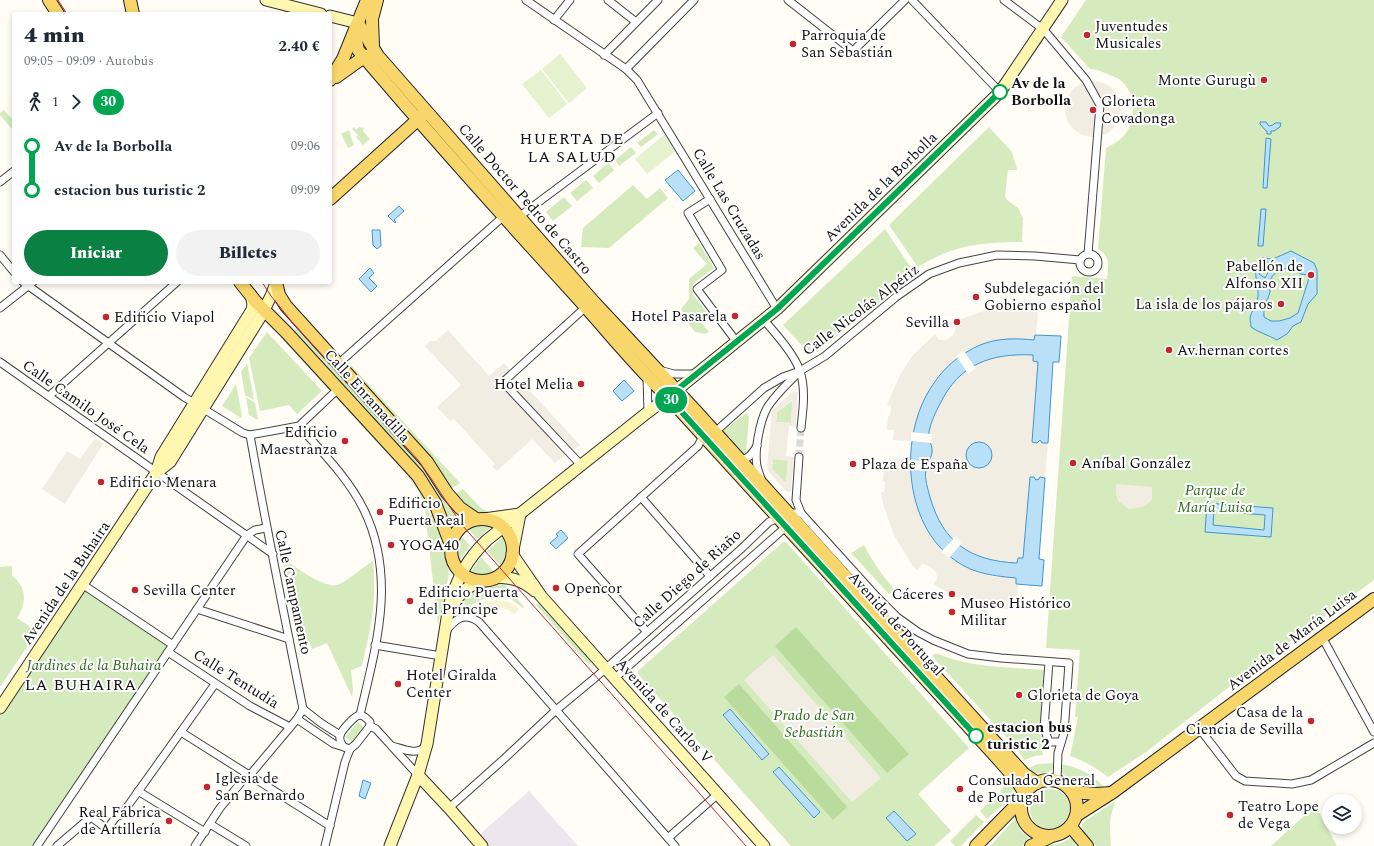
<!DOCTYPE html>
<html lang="es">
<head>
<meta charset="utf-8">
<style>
	body { margin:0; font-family:Spectral,serif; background:#f2f2f3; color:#1f2937; height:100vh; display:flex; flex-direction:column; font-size:15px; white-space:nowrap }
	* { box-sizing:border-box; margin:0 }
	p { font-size:13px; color:#747a83 }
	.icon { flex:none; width:22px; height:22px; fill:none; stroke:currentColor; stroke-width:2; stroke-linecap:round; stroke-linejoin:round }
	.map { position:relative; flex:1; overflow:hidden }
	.drawer { position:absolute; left:12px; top:12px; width:320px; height:272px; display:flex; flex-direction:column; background:#fff; border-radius:4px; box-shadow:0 2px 6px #0003 }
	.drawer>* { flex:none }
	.badge { padding:0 8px; border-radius:13px; font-size:14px; line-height:26px }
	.buttons { position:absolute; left:1322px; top:794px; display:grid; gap:8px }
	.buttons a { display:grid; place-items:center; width:40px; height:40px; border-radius:50%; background:#fff; box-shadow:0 2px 6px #0003; font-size:20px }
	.map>.badge { position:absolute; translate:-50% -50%; box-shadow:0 0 0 2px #fff }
	.legs { display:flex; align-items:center; gap:6px; height:44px; padding:0 12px; font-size:13px }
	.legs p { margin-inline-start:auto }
	.headline { display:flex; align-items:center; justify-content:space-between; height:68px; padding:0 12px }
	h1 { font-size:22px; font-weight:800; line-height:30px }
	.primary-button { display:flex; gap:8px; margin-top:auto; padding:8px 12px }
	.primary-button a { flex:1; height:46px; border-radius:24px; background:#0b8043; color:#fff; font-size:16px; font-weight:800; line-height:46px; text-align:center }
	.primary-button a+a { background:#f2f2f3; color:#1f2937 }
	ul { padding:0 12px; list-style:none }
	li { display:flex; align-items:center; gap:14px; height:44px; font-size:15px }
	li i { display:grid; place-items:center; width:6px; height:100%; margin:0 5px; background:currentColor }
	li i::after { content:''; width:10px; height:10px; margin:-5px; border:3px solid; border-radius:50%; background:#fff }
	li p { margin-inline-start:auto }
	li:first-child i { background:linear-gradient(#0000 50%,currentColor 0) }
	li:last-child i { background:linear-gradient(currentColor 50%,#0000 0) }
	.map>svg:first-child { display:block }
	.industrial { fill:#eee6ef }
	.farmland { fill:#f6f3d4 }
	.green { fill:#d5ebbd }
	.forest { fill:#b9dc9c }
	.pitch { fill:#e6f2cf }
	.plaza { fill:#f1ede2; fill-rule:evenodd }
	.water { fill:#b9e0f7; stroke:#3f96cf; fill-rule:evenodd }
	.pier { fill:#fffdf5 }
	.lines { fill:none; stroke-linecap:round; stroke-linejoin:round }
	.street-tunnel { stroke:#dbdad3; stroke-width:7; stroke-dasharray:7 3.5; stroke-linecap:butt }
	.street-casing { stroke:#444; stroke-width:9 }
	.secondary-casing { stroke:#333; stroke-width:13 }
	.primary-casing { stroke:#222; stroke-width:14 }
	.street { stroke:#fff; stroke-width:7 }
	.secondary { stroke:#fff6b0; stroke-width:11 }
	.primary { stroke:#f9d66b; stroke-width:12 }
	.tram { stroke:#c4262e; stroke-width:1 }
	.line-1-casing { stroke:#fff; stroke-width:9 }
	.line-1 { stroke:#00a651; stroke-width:6 }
	.poi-dot { fill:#c4262e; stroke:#fff; stroke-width:1.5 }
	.stop-1-dot { fill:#fff; stroke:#00a651; stroke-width:2 }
	.labels { text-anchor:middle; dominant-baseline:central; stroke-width:4; stroke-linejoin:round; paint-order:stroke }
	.poi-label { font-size:15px; fill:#111; stroke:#fff; text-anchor:start }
	.stop-label { font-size:15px; font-weight:bold; fill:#111; stroke:#fff; text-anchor:start }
	.street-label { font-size:15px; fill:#111; stroke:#fff }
	.park-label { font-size:15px; font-style:italic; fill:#2f6b1f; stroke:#fff }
	.neighbourhood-label { font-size:16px; letter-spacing:1px; fill:#111; stroke:#fff }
</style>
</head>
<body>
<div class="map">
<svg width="1374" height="846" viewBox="0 0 1374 846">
	<rect width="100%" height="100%" fill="#fffdf5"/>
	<polygon class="industrial" points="529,791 578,846 488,846 479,835"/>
	<polygon class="farmland" points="495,600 508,602 515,605 519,609 514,614 508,610 497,606 493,607 481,616 478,613 478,611 475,613 468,611 481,603"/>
	<g class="green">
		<path d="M1086 0H1374V580L1234 683 1146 752 1108 777C1096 768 1085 761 1070 756L1078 717H1075L1080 650 1046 648 1072 276 1107 279C1108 266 1111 256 1098 249L1106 148C1114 144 1121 140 1126 133 1137 117 1136 92 1119 79 1116 77 1111 76 1108 74 1102 72 1097 69 1090 69L1061 37Z"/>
		<polygon points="4,110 14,121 14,131 0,115 0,113"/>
		<polygon points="354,127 356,130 359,127 361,128 362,127 364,129 363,131 370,139 363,145 356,137 358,135 352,129"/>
		<path d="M989 127 1012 152 1017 169 1016 170H1008L1005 196 1008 201 1018 208 1023 218 1022 242C981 242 953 245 918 267L889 225Z"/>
		<polygon points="349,130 351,134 350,135 354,145 348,148 341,134"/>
		<polygon points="654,130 658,134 641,147 637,143"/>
		<polygon points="631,147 636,153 619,166 615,160"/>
		<polygon points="608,163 614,170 599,183 593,176"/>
		<polygon points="586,180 593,188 577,201 570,193"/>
		<polygon points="633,185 647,199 660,188 668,198 609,248 581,247 583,228"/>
		<polygon points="564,197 572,206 553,221 546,212"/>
		<polygon points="885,229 915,274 817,352 806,350 783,325"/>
		<polygon points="699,243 714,268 695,282 692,288 694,296 708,314 700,321 709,332 705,334 695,332 685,318 681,309 689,299 689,279 707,264 693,248"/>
		<polygon points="299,326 413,452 460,520 453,525 441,507 292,332"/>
		<polygon points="267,332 322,391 297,414 289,405 260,411 249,358"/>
		<polygon points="286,338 330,388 330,391 283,340"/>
		<polygon points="347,361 460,483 449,490 345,365"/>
		<polygon points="247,363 254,400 245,395 241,372"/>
		<polygon points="236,384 242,416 241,418 222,406"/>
		<polygon points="246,397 255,403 258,420 249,415"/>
		<polygon points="338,397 408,471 428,503 424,505 419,492 407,475 336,398"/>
		<polygon points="793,400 791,423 776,422 777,412"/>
		<polygon points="746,413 749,416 746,454 744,456 723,433 724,430"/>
		<polygon points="773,459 788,460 786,483 772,469"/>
		<path d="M463 489 481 508 489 512 488 515C473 514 464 505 453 495Z"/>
		<polygon points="428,510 430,515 434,514 444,543 449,574 438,625 425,512"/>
		<polygon points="482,524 491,527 477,539 468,528 474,525"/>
		<path d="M460 534 470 546 458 562C454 551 455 544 460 534Z"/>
		<path d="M503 537C507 548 508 556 501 566L487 551Z"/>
		<polygon points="783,542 786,542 969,748 918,794 951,831 934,846 791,846 638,674 638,671"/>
		<path d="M864 545C873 562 882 576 895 590L889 594 851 553Z"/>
		<path d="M481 557 494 572C485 576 479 576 470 573Z"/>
		<path d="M282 558C295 566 325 591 340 584 351 578 362 568 373 561 377 601 371 627 362 666L351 670 353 690 352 697 327 643 312 649 307 639 303 641 297 637Z"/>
		<path d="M12 566V576C27 587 27 603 17 618L37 632 0 687V567Z"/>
		<polygon points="500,581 503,582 524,607 523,608 511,599 489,597 487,589 489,588 490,585"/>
		<polygon points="82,584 173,645 36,846 0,846 0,708"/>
		<path d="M479 586 480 589H483L486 598C471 603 467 610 455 616L459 600Z"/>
		<polygon points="539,602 592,662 589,665 536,605"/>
		<path d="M936 653C970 668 1007 667 1044 670L1040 731 1043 755 1035 756 1024 760 1018 750 932 656Z"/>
		<polygon points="358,722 364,727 352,742 345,737"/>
		<path d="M1021 762 1028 768 1038 764 1055 763C1052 777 1038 774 1027 771Z"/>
		<path d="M1060 764C1077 766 1093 775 1104 787 1089 792 1060 782 1060 764Z"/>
		<path d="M1012 779C1019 795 1016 798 1002 806 996 810 992 814 987 819L980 811 996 795 998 796 1002 792 1000 791Z"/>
		<circle cx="1050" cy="809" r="20"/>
		<path d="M1114 802 1115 804C1108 818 1110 830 1111 846H1096L1083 831 1082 825 1085 821Z"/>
		<polygon points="1317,809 1337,846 1271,846 1304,816"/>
		<polygon points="976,815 984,822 961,846 955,846 950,841"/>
		<polygon points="1015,819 1021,831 1031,840 1021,846 990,846"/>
		<polygon points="1072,837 1075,841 1076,846 1045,846 1062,843"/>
	</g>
	<g class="forest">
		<polygon points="796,627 909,754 887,773 775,646"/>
		<polygon points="739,684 847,807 833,820 724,697"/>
	</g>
	<g class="pitch">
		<polygon points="560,54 587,88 569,103 542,69"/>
		<polygon points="541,70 567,104 549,118 522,84"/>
		<polygon points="665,134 676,151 647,174 635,159"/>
	</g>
	<g class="plaza">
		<circle cx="1093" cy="109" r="28"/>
		<polygon points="1008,307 1036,308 1036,312 1038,313 1036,334 1035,334 1034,340 1016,338 981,345 965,353 964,351 956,356 957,358 944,369 933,383 925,399 913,432 911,432 911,441 893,440 894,430 887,430 888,416 890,416 891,406 887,405 900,375 912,356 935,334 939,340 946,340 953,335 956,328 953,322 984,311"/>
		<polygon points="448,330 489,376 504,363 580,445 555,463 532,439 497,471 492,466 495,464 454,419 450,421 437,407 461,385 425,346 430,341 436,341"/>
		<path d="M1017 354 1033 355 1038 361 1032 442 1037 443 1040 440 1043 443H1048L1045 478H1040L1037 480 1030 477 1023 558 1018 563 999 562 976 556 959 545 961 542 955 537 953 539 942 525 933 507 927 486 926 470 929 471V462L932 452 931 446 932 434H929L934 416 944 394 954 381 965 370 968 374 976 368 974 365 986 360 1001 355ZM975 443 987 445 990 449 992 457 991 461 984 467 976 468 969 464 968 448Z"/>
		<path d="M794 391 798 392 796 427 789 426 786 456 794 457 791 491 787 492 768 471 767 468 772 410ZM792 400 791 423 776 422 777 412ZM773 459 788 461 786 483 772 469Z"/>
		<polygon points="95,438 103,444 65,504 42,489 67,451 80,459"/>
		<polygon points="892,459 910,460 909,469 910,469 912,487 916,504 923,521 931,536 943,550 942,552 949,557 964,566 980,573 989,576 1017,578 1016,584 1018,585 1017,606 1014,606 1013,610 981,606 961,600 933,584 937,579 936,572 929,566 922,564 917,570 912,565 894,535 883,504 881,492 884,492 885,482 883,481 884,468 891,468"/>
		<polygon points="1116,484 1152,487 1152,500 1143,507 1129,509 1118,501 1116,494"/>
		<polygon points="773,655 881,778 852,802 744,680"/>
	</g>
	<g class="water">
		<polygon points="1260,122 1266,122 1269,126 1273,125 1275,123 1281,123 1280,127 1274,131 1271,131 1271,134 1267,134 1267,131 1266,131 1260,124"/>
		<polygon points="1266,138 1271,139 1267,188 1263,188"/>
		<polygon points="678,170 695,191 683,201 665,180"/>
		<polygon points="399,206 404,211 394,220 396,222 395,223 388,216"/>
		<polygon points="1261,209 1266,209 1263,246 1258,246"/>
		<polygon points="372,230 380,230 381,246 377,249 373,245"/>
		<path d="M1291 251 1314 263 1317 270V294L1308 304 1301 322 1293 326 1287 334 1277 340C1269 335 1259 333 1251 327 1251 324 1250 320 1250 318 1251 311 1257 305 1258 297 1259 283 1250 268 1262 258L1273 259ZM1266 261 1272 265 1265 278 1259 274ZM1290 268 1301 274 1308 275 1309 278 1298 313 1290 318 1279 321H1271L1264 317C1263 303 1267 303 1270 292 1270 288 1269 285 1270 282 1272 272 1281 269 1290 268Z"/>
		<polygon points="370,268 374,273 369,278 377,286 371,292 359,279"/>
		<path d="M1035 335 1061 336 1059 362H1053L1048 443H1042L1040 440 1037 443 1032 442 1038 362 1033 361V355C991 353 959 364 940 404 935 413 931 422 929 432 928 439 933 446 932 453 931 459 927 464 926 470 924 478 928 489 930 497 943 543 971 561 1017 563L1018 558H1023L1030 477H1034L1036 480 1039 479 1040 477 1045 478 1039 559 1044 560 1042 586 1016 584V578C995 576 974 574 956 561 902 525 898 433 934 383 945 366 962 353 980 345 997 338 1016 338 1034 340Z"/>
		<polygon points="624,380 634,391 622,401 613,391"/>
		<circle cx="979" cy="455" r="13"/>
		<path d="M1207 503 1273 508 1271 537 1205 532ZM1214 511 1265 515 1264 530 1213 525Z"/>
		<polygon points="561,530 568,538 556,549 550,543 558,536 556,534"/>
		<polygon points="730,709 769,754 762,760 723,715"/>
		<polygon points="779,767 820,812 814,818 773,772"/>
		<polygon points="363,780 371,783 365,799 359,796"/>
		<polygon points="894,811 916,834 907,841 886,818"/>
	</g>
	<g class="pier">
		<polygon points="964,351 975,367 967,372 956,356"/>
		<polygon points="911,432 931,434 931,443 911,441"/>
		<polygon points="910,460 930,462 928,471 909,469"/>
		<polygon points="954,538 961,544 949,558 942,551"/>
	</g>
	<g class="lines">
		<polyline class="street-tunnel" points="799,457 801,428"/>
		<g class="street-casing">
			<g id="street">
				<polyline points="526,0 626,69 637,80 777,309"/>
				<polyline points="608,0 636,22"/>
				<polyline points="788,0 853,51 905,0"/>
				<polyline points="912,0 1000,92"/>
				<polyline points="1004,0 1044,30 1086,80 1100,105 1088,254"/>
				<polyline points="554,20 570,0"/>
				<polyline points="604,55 658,0"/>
				<polyline points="626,69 694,0"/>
				<polyline points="0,182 14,171"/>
				<polyline points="710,199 688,213 722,270 697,289 736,341"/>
				<polyline points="516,219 658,113"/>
				<circle cx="1089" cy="263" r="9"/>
				<polyline points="0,255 14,272"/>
				<polyline points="23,282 184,397 243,433 250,435 299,426 338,389"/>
				<polyline points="0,308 33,282"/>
				<path d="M764 320C776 334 794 354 800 371 806 390 803 409 801 428"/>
				<polyline points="0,362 273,554"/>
				<polyline points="338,364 505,215"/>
				<polyline points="659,370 674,374 696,374"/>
				<polyline points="647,377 648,412"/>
				<polyline points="49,396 177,282"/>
				<path d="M299 426C322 452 349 479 364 510 397 578 376 646 360 715"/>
				<polyline points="715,432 764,388 783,377 800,371 825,356 896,297 929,274 959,263 997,255 1035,256 1080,260"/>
				<path d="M250 435C266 527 285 618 303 709L321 723 340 735"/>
				<polyline points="799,457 796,500 801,513 877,597 896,616"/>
				<path d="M738 460C748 460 752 454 757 446"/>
				<polyline points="581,465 503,382 587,306"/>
				<path d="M762 481C760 476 758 471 757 466 754 451 760 421 767 408 775 395 787 384 798 373"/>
				<polyline points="641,497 710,576"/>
				<polyline points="82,584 173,645"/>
				<polyline points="197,609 289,639"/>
				<polyline points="879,612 897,617 918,632 933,640 968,654 1001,658 1069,663 1064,733 1058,753 1057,781"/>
				<path d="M446 631C456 618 464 612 479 622L675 846"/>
				<polyline points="647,632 578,554 698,446 703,436"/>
				<polyline points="1322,637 1374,732"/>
				<polyline points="375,645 441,656"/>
				<polyline points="168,652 250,706 290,727"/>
				<polyline points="1049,662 1044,728 1049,742 1061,742"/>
				<polyline points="615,678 788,525"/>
				<polyline points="297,719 334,744 344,747"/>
				<polyline points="370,726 376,729 418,775"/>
				<polyline points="1199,728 1236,776 1245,781 1292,784 1311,780 1374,743"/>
				<polyline points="181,732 330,826"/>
				<path d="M392 746C403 749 418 756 426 746"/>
				<path d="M350 749 344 747C341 744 339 740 340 735 342 730 355 715 360 715 364 715 367 719 370 722V726"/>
				<polyline points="350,749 356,744 370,726"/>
				<polyline points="250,775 297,719 303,709"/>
				<polyline points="138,791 205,832"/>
				<polyline points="449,808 505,758 555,711 596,677 741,549 769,522 788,513 801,513"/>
				<polyline points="210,824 246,846"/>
				<polyline points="668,838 718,794"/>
				<polyline points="37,846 247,535 255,530 266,528"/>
				<polyline points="57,846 91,817 107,829 116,817 122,814 215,684"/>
				<polyline points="195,846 220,808 248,774"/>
				<polyline points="325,846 345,762 350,749"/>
			</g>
		</g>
		<g class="secondary-casing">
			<g id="secondary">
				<polyline points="266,0 321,14"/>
				<polyline points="330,16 358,23"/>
				<polyline points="156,473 161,457 252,310 253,304 251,295"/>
				<polyline points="484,519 520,514"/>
				<polyline points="513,550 520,514"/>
				<polyline points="512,554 541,596 764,846"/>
				<path d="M497 577C513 578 522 580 535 591"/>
				<polyline points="451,604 466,589 479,581"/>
				<polyline points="0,708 156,473 170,462 262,314 271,296 276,283"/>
				<polyline points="418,775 449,808 482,846"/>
				<path d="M390 846 418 775 427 744 449 606C457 579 466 560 487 540L648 412 668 397 777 309 1000 92 1062 0"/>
			</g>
		</g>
		<g class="primary-casing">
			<g id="primary">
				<polyline points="49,0 58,14"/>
				<polyline points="130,0 133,14"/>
				<path d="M358 23 356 41 358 50C428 133 501 214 574 294 606 329 634 365 668 397L999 760 1018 782 1025 794"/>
				<polyline points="358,23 378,56 593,301 695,410 1024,774 1037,783"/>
				<polyline points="373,46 372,19 377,0"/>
				<polyline points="336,77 364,57 370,55"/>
				<polyline points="330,80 343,59 367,0"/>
				<polyline points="330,199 424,114"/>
				<polyline points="240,282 256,302 287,333 418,476 435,503 451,545"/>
				<polyline points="276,282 279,295 286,306 427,462 447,493 460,508 476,519"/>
				<circle cx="482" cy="550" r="31"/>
				<circle cx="1049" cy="808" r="28"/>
				<polyline points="1072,792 1097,794 1111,793"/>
				<polyline points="1077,815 1113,792 1374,599"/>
				<polyline points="1071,827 1087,846"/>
				<polyline points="976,846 1023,798"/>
				<polyline points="1031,846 1050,837"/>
			</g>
		</g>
		<use href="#street" class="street"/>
		<use href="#secondary" class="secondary"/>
		<use href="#primary" class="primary"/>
		<g class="tram">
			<polyline points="58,0 67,14"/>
			<polyline points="262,282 271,296 292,322 418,460 430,477 462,525 746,846"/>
		</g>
	</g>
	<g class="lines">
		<g class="line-1-casing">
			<polyline id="line-1" points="976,736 668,397 777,309 1000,92"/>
		</g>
		<use href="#line-1" class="line-1"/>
	</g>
	<g class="poi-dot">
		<circle cx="1087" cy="35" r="4"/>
		<circle cx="793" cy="44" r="4"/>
		<circle cx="1264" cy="80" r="4"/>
		<circle cx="1093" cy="110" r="4"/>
		<circle cx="1311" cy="275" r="4"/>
		<circle cx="976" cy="297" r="4"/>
		<circle cx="1281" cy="304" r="4"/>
		<circle cx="735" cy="316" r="4"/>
		<circle cx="106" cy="317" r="4"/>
		<circle cx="957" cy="322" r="4"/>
		<circle cx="1169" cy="350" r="4"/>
		<circle cx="581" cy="384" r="4"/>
		<circle cx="345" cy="441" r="4"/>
		<circle cx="1073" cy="463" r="4"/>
		<circle cx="853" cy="464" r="4"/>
		<circle cx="101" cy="482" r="4"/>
		<circle cx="380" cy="512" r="4"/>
		<circle cx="391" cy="545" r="4"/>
		<circle cx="556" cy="588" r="4"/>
		<circle cx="135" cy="590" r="4"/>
		<circle cx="952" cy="594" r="4"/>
		<circle cx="410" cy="601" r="4"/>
		<circle cx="952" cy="612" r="4"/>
		<circle cx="398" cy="684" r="4"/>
		<circle cx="1019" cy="695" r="4"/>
		<circle cx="1311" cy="721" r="4"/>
		<circle cx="207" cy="787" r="4"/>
		<circle cx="960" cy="789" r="4"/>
		<circle cx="1230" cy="815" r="4"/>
		<circle cx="169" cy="821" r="4"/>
	</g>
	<g class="stop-1-dot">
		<circle cx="1000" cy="92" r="7"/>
		<circle cx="976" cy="736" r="7"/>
	</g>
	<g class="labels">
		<g class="poi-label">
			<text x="1095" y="26">Juventudes<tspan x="1095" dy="17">Musicales</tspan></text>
			<text x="801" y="35">Parroquia de<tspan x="801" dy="17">San Sebastián</tspan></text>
			<text x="1256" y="80" text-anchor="end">Monte Gurugù</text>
			<text x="1101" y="101">Glorieta<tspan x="1101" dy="17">Covadonga</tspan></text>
			<text x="1303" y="266" text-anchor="end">Pabellón de<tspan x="1303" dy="17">Alfonso XII</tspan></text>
			<text x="984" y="288">Subdelegación del<tspan x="984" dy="17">Gobierno español</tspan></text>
			<text x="1273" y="304" text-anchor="end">La isla de los pájaros</text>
			<text x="727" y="316" text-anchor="end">Hotel Pasarela</text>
			<text x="114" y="317">Edificio Viapol</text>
			<text x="949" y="322" text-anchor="end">Sevilla</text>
			<text x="1177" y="350">Av.hernan cortes</text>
			<text x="573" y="384" text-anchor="end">Hotel Melia</text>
			<text x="337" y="432" text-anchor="end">Edificio<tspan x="337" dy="17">Maestranza</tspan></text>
			<text x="1081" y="463">Aníbal González</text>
			<text x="861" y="464">Plaza de España</text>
			<text x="109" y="482">Edificio Menara</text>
			<text x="388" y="503">Edificio<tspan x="388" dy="17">Puerta Real</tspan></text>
			<text x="399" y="545">YOGA40</text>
			<text x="564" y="588">Opencor</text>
			<text x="143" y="590">Sevilla Center</text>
			<text x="418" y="592">Edificio Puerta<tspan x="418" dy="17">del Príncipe</tspan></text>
			<text x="944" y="594" text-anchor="end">Cáceres</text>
			<text x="960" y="603">Museo Histórico<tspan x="960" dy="17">Militar</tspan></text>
			<text x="406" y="675">Hotel Giralda<tspan x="406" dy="17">Center</tspan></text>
			<text x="1027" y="695">Glorieta de Goya</text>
			<text x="1303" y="712" text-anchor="end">Casa de la<tspan x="1303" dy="17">Ciencia de Sevilla</tspan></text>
			<text x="215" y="778">Iglesia de<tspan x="215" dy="17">San Bernardo</tspan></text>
			<text x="968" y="780">Consulado General<tspan x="968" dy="17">de Portugal</tspan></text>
			<text x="1238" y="806">Teatro Lope<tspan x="1238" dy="17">de Vega</tspan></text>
			<text x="161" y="812" text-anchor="end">Real Fábrica<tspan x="161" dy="17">de Artillería</tspan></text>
		</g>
		<g class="stop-label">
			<text x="1011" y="83">Av de la<tspan x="1011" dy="17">Borbolla</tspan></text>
			<text x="987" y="727">estacion bus<tspan x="987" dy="17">turistic 2</tspan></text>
		</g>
		<g class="street-label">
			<text transform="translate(881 187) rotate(-44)">Avenida de la Borbolla</text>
			<text transform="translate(525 199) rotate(49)">Calle Doctor Pedro de Castro</text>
			<text transform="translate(729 204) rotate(59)">Calle Las Cruzadas</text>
			<text transform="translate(861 310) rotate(-37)">Calle Nicolás Alpériz</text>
			<text transform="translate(367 396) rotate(48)">Calle Enramadilla</text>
			<text transform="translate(86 407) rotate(35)">Calle Camilo José Cela</text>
			<text transform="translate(687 579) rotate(-42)">Calle Diego de Riaño</text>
			<text transform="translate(66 583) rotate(-56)">Avenida de la Buhaira</text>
			<text transform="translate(293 592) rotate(78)">Calle Campamento</text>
			<text transform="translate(896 624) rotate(48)">Avenida de Portugal</text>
			<text transform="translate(1292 640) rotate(-37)">Avenida de María Luisa</text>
			<text transform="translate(236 679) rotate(32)">Calle Tentudía</text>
			<text transform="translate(664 711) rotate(48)">Avenida de Carlos V</text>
		</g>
		<g class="park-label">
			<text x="1215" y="490">Parque de<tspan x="1215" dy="17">María Luisa</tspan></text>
			<text x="94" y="665">Jardines de la Buhaira</text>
			<text x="814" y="715">Prado de San<tspan x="814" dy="17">Sebastián</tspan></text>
		</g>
		<g class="neighbourhood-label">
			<text x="572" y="139">HUERTA DE<tspan x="572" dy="18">LA SALUD</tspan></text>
			<text x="81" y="685">LA BUHAIRA</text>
		</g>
	</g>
</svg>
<div class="buttons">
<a><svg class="icon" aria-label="layers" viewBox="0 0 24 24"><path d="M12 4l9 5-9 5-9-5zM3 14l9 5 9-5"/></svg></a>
</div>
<b class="badge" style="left:671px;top:400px;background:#00a651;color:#fff">30</b>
<section class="drawer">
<div class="headline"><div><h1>4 min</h1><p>09:05 – 09:09 · Autobús</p></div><b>2.40 €</b></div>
<div class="legs"><svg class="icon" aria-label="walk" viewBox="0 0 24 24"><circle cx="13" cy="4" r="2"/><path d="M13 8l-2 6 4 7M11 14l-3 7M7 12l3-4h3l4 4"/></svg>1<svg class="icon" aria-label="forward" viewBox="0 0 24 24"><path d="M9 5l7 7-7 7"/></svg><b class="badge" style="background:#00a651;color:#fff">30</b></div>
<ul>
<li><i style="color:#00a651"></i><b>Av de la Borbolla</b><p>09:06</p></li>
<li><i style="color:#00a651"></i><b>estacion bus turistic 2</b><p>09:09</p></li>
</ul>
<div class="primary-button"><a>Iniciar</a><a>Billetes</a></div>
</section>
</div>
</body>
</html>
